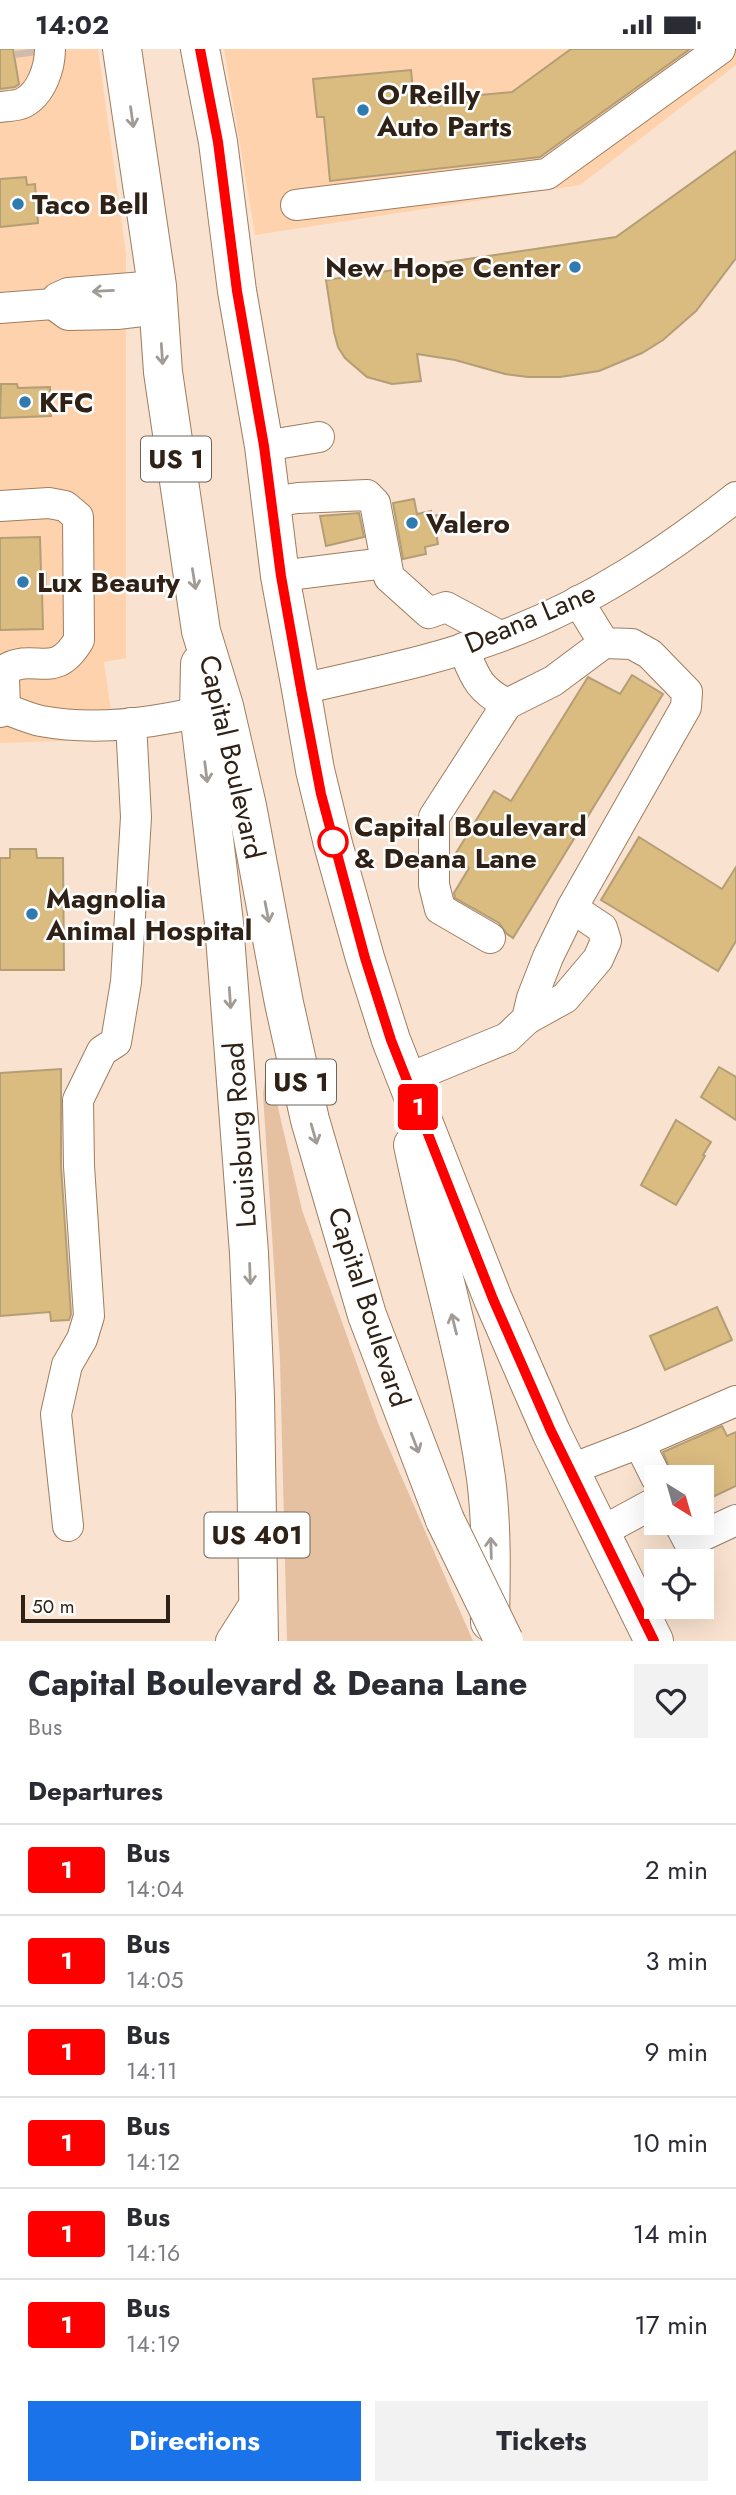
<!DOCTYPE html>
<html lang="en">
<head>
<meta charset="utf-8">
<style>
	body { margin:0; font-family:Jost,sans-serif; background:#f2f2f3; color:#2b2b33; height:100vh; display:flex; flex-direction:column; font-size:26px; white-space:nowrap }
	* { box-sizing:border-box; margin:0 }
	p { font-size:23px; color:#7c7c81 }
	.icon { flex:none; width:38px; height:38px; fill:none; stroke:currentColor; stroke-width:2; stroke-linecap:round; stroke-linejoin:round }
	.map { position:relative; height:1592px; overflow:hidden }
	.sheet { display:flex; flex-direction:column; background:#fff; flex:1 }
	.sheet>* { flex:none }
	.badge { padding:0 14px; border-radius:5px; font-size:24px; line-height:46px }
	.needle { width:46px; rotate:143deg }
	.tools { position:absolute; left:644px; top:1416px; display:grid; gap:14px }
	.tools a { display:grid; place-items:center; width:70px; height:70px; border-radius:0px; background:#fff; box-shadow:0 7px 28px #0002; font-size:35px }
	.scale { position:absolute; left:21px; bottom:18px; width:149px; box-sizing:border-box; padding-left:7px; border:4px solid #2f2115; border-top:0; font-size:19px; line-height:24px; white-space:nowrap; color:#2f2115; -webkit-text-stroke:5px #fff; paint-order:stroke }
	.map>.badge { position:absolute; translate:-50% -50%; box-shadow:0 0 0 4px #fff }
	h2 { padding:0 28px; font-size:26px; line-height:63px }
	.round { display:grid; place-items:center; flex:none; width:74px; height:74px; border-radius:0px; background:#f2f2f3 }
	.headline { display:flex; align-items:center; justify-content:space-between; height:119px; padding:0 28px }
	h1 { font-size:33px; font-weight:700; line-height:52px }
	.primary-button { display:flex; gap:14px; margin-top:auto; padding:14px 28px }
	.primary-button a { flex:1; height:80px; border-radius:0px; background:#1a73e8; color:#fff; font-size:28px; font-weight:700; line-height:80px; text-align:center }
	.primary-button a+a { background:#f2f2f3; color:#2b2b33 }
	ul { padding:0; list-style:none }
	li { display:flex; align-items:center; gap:21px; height:91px; padding:0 28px; border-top:2px solid #e1e1e2 }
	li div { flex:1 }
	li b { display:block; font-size:26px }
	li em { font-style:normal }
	li .badge { min-width:77px; font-weight:700; text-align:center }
	.status { display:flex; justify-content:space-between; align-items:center; height:49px; padding:0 35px; background:#fff; direction:ltr }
	.status svg { height:19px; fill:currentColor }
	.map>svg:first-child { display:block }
	.built { fill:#fed2ac }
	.green { fill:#e5c1a2 }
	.building { fill:#dabb80; stroke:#b49e76; stroke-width:2 }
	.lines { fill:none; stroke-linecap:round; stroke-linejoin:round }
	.minor-tunnel { stroke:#d1bbaa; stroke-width:30; stroke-dasharray:30 15; stroke-linecap:butt }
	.minor-casing { stroke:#9f7d5f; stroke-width:32 }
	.highway-casing { stroke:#9f7d5f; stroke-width:40 }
	.minor { stroke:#fff; stroke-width:30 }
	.highway { stroke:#fff; stroke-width:38 }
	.highway-bridge-casing { stroke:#9f7d5f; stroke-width:40; stroke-linecap:butt }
	.highway-bridge { stroke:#fff; stroke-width:38 }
	.oneway { stroke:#a19b96 }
	.line-casing { stroke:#fff; stroke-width:16 }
	.line { stroke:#fe0000; stroke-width:10 }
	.poi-dot { fill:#2f7aae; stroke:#fff; stroke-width:2.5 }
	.stop-dot { fill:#fff; stroke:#fe0000; stroke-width:3.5 }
	.labels { text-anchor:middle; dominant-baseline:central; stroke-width:5; stroke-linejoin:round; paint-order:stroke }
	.shield { fill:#fff; stroke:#6d645b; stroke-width:2 }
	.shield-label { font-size:26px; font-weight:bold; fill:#2f2115 }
	.poi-label { font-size:28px; font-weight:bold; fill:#2f2115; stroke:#fff; text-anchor:start }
	.street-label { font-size:28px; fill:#2f2115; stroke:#fff }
	.stop-label { font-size:28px; font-weight:bold; fill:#2f2115; stroke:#fff; text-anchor:start }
</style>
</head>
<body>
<div class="status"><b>14:02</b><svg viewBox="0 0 49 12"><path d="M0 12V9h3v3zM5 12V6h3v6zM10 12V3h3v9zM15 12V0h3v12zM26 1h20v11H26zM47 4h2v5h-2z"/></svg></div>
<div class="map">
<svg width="736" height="1592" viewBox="0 0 736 1592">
	<rect width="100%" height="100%" fill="#f9e2cf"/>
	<g class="built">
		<polygon points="0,0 98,0 126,205 126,609 104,613 115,690 0,694"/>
		<polygon points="224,0 736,0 736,16 580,136 255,186"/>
	</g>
	<polygon class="green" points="265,1029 272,1033 302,1161 378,1374 473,1592 287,1592 280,1311 263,1045"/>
	<g class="building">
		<polygon points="0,0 13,0 19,35 15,38 0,40"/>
		<polygon points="571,0 690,0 540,108 330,132 324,68 317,68 313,30 411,21 414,52 512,43"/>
		<polygon points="736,102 736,209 696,262 663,291 642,304 599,322 560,328 528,328 505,325 455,311 417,305 421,332 392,335 367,328 345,309 338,298 334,283 326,231 616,188"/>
		<polygon points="26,128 27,136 35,135 38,174 0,178 0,130"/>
		<polygon points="1,335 17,335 18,339 50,338 51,367 0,369"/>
		<polygon points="414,450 417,465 431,462 431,467 439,466 442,481 436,483 438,495 425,498 426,505 403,510 393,454"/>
		<polygon points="359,464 364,488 326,497 320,467"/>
		<polygon points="40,488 41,524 46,524 46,542 42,543 43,580 0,581 0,489"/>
		<polygon points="632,626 663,645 513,889 507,885 499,874 455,849 454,844 469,819 453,809 494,742 511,752 588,628 620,645"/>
		<polygon points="639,788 722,840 736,818 736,892 718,922 601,851"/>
		<polygon points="10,800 36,800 37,809 63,809 64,921 0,921 0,809 10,809"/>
		<polygon points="719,1018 736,1028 736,1071 701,1048"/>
		<polygon points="61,1020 61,1117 71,1265 69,1271 51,1272 50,1263 0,1267 0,1024"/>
		<polygon points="676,1071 711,1093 703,1106 705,1107 676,1156 641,1136"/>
		<polygon points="717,1258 732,1291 665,1321 650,1287"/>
		<polygon points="722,1377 727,1387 736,1383 736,1437 702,1453 702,1428 673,1428 663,1403"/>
	</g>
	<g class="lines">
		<polyline class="minor-tunnel" points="29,0 30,7"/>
		<g class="minor-casing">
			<g id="minor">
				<path d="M0 58C7 57 17 57 23 54 41 45 50 19 50 0"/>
				<polyline points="296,156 547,125 720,0"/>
				<polyline points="53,255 68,266 117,265 159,260"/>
				<polyline points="0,259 53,255 57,249 68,244 157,237"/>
				<polyline points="264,397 319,388"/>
				<polyline points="271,453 298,449 367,446 375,454 389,528 429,564 446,558 500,587"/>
				<path d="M0 457 49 454 65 457 78 468 79 591C54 633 36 603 6 620L4 629 5 659 0 663"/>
				<polyline points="280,527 385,514"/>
				<path d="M463 599C475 628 478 640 507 655L553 632 604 594"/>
				<path d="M301 640C370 624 441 610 507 585 591 553 666 503 736 448"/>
				<path d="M0 658C13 662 27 669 41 672 100 683 162 673 219 658"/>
				<polyline points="490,889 440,860 434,836 434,768 507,655"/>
				<polyline points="527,970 565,949 598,910 606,892 602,879 572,859"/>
				<polyline points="407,1030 507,989 527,970 532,949 548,908 572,859 686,658 687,643 650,605 632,595 604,594 578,552"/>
				<polyline points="639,1394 736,1352"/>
				<polyline points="569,1421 639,1394 656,1428"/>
				<polyline points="679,1474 689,1493 736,1471"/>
				<polyline points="68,1477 56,1365 67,1316 82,1290 89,1267 79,1117 78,1051 102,1002 116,993 126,933 136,768 131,674"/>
				<polyline points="599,1484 656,1453"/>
				<polyline points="231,1592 259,1548"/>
			</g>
		</g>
		<g class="highway-casing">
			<g id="highway">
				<polyline points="122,0 157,237 163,323 201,582 224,657 247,757 284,954 310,1071 367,1266 445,1471"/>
				<polyline points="200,0 218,93 237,242 264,397 280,527 301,640 315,721 333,795 365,909 391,991 493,1250 551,1383 654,1592"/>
				<polyline points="200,615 199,663 224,874 249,1204 255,1348 259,1592"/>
				<path d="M413 1096C436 1207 470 1317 486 1429 492 1477 491 1525 490 1573"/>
			</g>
		</g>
		<use href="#minor" class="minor"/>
		<use href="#highway" class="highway"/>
		<g class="highway-bridge-casing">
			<polyline id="highway-bridge" points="445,1471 504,1592"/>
		</g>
		<use href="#highway-bridge" class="highway-bridge"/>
	</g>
	<defs><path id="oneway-shaft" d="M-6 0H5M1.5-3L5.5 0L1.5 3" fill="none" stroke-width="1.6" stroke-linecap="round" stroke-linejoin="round" transform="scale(1.75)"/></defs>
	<g class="oneway">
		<use href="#oneway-shaft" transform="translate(132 68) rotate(82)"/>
		<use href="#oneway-shaft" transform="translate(103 242) rotate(177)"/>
		<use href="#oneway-shaft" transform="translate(162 305) rotate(86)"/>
		<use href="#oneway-shaft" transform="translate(194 530) rotate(81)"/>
		<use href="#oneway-shaft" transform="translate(206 723) rotate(83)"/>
		<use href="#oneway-shaft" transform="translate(267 863) rotate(79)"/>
		<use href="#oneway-shaft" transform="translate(230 949) rotate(86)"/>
		<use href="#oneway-shaft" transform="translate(314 1085) rotate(74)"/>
		<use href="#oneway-shaft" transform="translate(250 1225) rotate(88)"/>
		<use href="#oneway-shaft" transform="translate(454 1275) rotate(-104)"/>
		<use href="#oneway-shaft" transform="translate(415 1394) rotate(69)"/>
		<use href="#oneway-shaft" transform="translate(491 1499) rotate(-92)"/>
	</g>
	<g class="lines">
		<g class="line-casing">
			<polyline id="line" points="200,0 218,93 237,242 264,397 281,527 301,640 321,745 365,909 391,991 493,1250 551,1382 654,1592"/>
		</g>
		<use href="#line" class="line"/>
	</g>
	<g class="poi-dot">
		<circle cx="363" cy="61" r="7"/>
		<circle cx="18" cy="155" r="7"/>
		<circle cx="575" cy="218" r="7"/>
		<circle cx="25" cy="353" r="7"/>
		<circle cx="412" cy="474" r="7"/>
		<circle cx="23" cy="533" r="7"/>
		<circle cx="32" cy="865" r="7"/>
	</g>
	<circle class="stop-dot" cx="333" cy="793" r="14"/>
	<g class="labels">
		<g class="shield">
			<rect x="141" y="387.5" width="70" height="45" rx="5"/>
			<rect x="266" y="1010.5" width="70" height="45" rx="5"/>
			<rect x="204.5" y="1463.5" width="105" height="45" rx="5"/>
		</g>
		<g class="shield-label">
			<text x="176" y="410">US 1</text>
			<text x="301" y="1033">US 1</text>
			<text x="257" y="1486">US 401</text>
		</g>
		<g class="poi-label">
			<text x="377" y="45">O'Reilly<tspan x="377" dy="32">Auto Parts</tspan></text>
			<text x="32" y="155">Taco Bell</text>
			<text x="561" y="218" text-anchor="end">New Hope Center</text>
			<text x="39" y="353">KFC</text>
			<text x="426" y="474">Valero</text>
			<text x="37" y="533">Lux Beauty</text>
			<text x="46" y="849">Magnolia<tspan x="46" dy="32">Animal Hospital</tspan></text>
		</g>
		<g class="street-label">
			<text transform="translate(530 569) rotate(-23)">Deana Lane</text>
			<text transform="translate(232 708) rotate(77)">Capital Boulevard</text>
			<text transform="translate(240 1086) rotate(-94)">Louisburg Road</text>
			<text transform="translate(369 1258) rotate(72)">Capital Boulevard</text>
		</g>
		<g class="stop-label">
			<text x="354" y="777">Capital Boulevard<tspan x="354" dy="32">&amp; Deana Lane</tspan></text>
		</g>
	</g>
</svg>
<div class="tools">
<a><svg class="needle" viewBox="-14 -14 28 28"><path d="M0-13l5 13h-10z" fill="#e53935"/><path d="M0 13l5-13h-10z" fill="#7c7c81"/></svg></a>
<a><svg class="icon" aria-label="locate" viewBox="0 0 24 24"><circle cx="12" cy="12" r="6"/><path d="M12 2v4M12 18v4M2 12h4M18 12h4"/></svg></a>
</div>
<div class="scale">50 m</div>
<b class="badge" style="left:418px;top:1058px;background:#fe0000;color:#fff">1</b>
</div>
<section class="sheet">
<div class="headline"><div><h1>Capital Boulevard &amp; Deana Lane</h1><p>Bus</p></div><a class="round"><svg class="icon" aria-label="heart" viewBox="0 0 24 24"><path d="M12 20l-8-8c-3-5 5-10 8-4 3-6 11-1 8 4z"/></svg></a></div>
<h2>Departures</h2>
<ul>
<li><span class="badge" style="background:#fe0000;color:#fff">1</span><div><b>Bus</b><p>14:04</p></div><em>2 min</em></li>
<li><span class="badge" style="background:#fe0000;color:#fff">1</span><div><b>Bus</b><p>14:05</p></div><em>3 min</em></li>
<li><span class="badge" style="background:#fe0000;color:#fff">1</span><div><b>Bus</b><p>14:11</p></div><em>9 min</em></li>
<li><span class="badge" style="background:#fe0000;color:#fff">1</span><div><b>Bus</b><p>14:12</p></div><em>10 min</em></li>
<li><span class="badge" style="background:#fe0000;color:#fff">1</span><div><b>Bus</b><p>14:16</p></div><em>14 min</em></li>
<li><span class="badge" style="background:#fe0000;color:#fff">1</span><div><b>Bus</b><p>14:19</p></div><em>17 min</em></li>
</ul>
<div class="primary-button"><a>Directions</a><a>Tickets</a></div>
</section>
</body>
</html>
